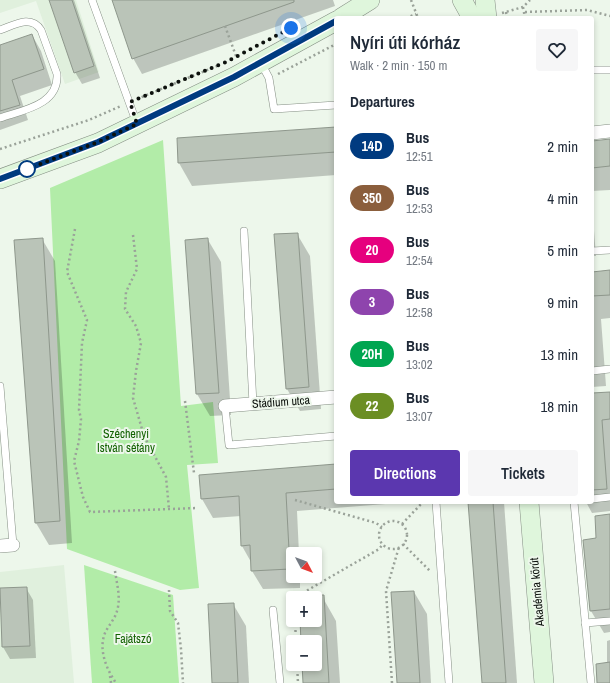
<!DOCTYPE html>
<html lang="en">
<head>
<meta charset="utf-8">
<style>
	body { margin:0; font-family:"Archivo Narrow",sans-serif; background:#f6f6f7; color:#1f2937; height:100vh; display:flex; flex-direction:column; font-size:15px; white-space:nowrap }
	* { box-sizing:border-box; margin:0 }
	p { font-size:13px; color:#747a83 }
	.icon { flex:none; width:22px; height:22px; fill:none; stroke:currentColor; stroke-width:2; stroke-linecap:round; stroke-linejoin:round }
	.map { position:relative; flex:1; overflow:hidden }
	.side { position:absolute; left:334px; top:16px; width:260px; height:488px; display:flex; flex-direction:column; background:#fff; border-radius:4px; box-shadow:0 2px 6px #0003 }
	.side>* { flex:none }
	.badge { padding:0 8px; border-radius:13px; font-size:14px; line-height:26px }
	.needle { width:26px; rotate:131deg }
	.buttons { position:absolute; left:286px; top:547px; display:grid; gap:8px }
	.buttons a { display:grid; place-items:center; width:36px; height:36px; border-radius:4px; background:#fff; box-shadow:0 2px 6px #0003; font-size:20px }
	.you { position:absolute; width:20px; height:20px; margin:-10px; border:3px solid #fff; border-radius:50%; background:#1a73e8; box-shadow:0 0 0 6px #1a73e833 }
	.map>.badge { position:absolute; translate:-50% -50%; box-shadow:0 0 0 2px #fff }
	h2 { padding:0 16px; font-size:15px; line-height:36px }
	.round { display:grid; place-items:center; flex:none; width:42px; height:42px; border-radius:4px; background:#f6f6f7 }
	.headline { display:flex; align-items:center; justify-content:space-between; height:68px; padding:0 16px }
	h1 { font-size:19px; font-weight:600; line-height:30px }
	.primary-button { display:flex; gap:8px; margin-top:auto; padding:8px 16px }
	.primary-button a { flex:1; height:46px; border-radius:4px; background:#5b37af; color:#fff; font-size:16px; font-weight:600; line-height:46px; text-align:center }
	.primary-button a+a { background:#f6f6f7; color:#1f2937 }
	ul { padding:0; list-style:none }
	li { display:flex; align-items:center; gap:12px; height:52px; padding:0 16px }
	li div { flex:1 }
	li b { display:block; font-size:15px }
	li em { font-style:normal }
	li .badge { min-width:44px; font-weight:700; text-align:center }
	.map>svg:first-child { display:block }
	.built { fill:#e0f0dd }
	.green { fill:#b2eca8 }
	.shadow { fill:#0003 }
	.building { fill:#bac4b8; stroke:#8e978c }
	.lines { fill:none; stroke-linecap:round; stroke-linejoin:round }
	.lane-casing { stroke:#858f84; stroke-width:8 }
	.street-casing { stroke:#858f84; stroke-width:14 }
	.secondary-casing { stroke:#858f84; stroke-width:20 }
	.path { stroke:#9aa299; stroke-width:2.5; stroke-dasharray:2 3; stroke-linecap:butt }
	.lane { stroke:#fff; stroke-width:7 }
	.street { stroke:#fff; stroke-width:13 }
	.secondary { stroke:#dff6dc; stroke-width:19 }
	.line-casing { stroke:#fff; stroke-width:9 }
	.line { stroke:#003b80; stroke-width:6 }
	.walk { stroke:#0d110d; stroke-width:4; stroke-dasharray:0 7.2 }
	.stop-dot { fill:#fff; stroke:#003b80; stroke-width:2 }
	.labels { text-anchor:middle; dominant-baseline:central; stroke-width:4; stroke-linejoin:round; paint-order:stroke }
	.street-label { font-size:12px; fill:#0d110d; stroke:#edf7eb }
	.park-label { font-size:12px; fill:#126101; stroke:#edf7eb }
</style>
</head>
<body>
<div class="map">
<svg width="610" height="683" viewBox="0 0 610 683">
	<rect width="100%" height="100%" fill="#edf7eb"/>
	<g class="built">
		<polygon points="0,0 76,0 99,72 65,84 36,1 0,13"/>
		<polygon points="64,565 74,683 0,683 0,572"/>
	</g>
	<g class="green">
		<polygon points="163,140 181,406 213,402 218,463 187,465 199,588 180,590 67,549 50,188"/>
		<polygon points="84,565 173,595 179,683 92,683"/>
	</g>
	<g class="shadow">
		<polygon points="50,0 74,0 100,78 82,84 75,72"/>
		<polygon points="113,0 333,0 335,6 142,74 133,58"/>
		<polygon points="577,17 577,18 561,18"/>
		<polygon points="32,35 41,51 52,85 20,96 28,120 0,130 0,46"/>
		<polygon points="336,128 336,175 192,186 179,163 178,139"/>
		<polygon points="610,140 610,190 592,191 592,142"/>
		<polygon points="592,205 596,256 592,256"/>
		<polygon points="297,234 310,256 321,409 300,411 287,389"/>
		<polygon points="42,239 55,261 72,543 49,545 36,523"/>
		<polygon points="208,240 221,262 231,415 210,416 197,394 186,241"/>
		<polygon points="610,272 610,318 601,319 606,386 592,387 592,273"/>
		<polygon points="610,393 610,511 592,513 586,502 592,502 592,394"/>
		<polygon points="336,465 336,502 411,502 297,511 299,554 293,554 293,576 300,576 300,588 263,589 252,571 251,562 242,546 241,516 213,518 202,499 200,476"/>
		<polygon points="469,502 504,502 517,683 483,683"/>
		<polygon points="610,515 610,632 604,633 591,611 597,539"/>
		<polygon points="26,588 33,600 36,658 10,659 3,647 0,589"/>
		<polygon points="414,592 427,614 431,683 398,683"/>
		<polygon points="323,598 336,621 340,683 304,683 303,664 315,664 315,642 302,642 301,620 315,620 315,599"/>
		<polygon points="233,604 246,626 249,683 213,683"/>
		<polygon points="610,640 610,683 598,683 607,664 607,641"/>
	</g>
	<g class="building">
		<polygon points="49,0 72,0 94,66 74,73"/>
		<polygon points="112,0 294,0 294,2 132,59"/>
		<polygon points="32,34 44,69 12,80 20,105 0,111 0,45"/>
		<polygon points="336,127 336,152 178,163 177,138"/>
		<polygon points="610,139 610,166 592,168 592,141"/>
		<polygon points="298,233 309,387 286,389 274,234"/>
		<polygon points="43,238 60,521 35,523 14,240"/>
		<polygon points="208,238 219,393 196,394 185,240"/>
		<polygon points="610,270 610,295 592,296 592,272"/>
		<polygon points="610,392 610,419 602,420 607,489 592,490 592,393"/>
		<polygon points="336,464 336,489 286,493 290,569 251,571 250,545 241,546 239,496 201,499 199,475"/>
		<polygon points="468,502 493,502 506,683 482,683"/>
		<polygon points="610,514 610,609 590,611 583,540 596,538 595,516"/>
		<polygon points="27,587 30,646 2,647 0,588"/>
		<polygon points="414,591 420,683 397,683 391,592"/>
		<polygon points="315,595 324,595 329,683 303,683 302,664 315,664 315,642 301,642 300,620 315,620"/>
		<polygon points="234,603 238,683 212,683 208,604"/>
		<polygon points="610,662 610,683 597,683 596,664"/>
	</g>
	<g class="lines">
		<g class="lane-casing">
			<g id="lane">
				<polyline points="92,0 137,124"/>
				<path d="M0 30C14 25 31 14 41 30L57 74C59 105 23 110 0 118"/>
				<polyline points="261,63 269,78 274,109 336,105"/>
				<polyline points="592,70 610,70"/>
				<polyline points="244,231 253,404"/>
				<polyline points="592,251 610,250"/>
				<polyline points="592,371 610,369"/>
				<polyline points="0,386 13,545"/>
				<polyline points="225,406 229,445 336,436"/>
				<polyline points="592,499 610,497"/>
				<polyline points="436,502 449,683"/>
				<polyline points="574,502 591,683"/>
				<polyline points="273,610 280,683"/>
				<polyline points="585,623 610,621"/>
			</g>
		</g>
		<g class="street-casing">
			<g id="street">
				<polyline points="592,133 610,131"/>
				<polyline points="225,406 336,397"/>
				<polyline points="0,546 13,545"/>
			</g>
		</g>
		<g class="secondary-casing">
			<g id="secondary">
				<polyline points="462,0 472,18"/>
				<polyline points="485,0 487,18"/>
				<polyline points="341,18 370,0"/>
				<polyline points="0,179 98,143 234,77 336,21"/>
				<polyline points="529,502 544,683"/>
			</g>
		</g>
		<g class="path">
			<polyline points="411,0 418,18"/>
			<polyline points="523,7 525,18"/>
			<polyline points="506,12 507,18"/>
			<polyline points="525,12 587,10 610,16"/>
			<polyline points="502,13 523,7 530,0"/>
			<polyline points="406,18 416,14"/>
			<polyline points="225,26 236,56"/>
			<polyline points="278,74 336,44"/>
			<polyline points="137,99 217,66"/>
			<polyline points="0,149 89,120 121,106"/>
			<polyline points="75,229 67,272 87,320 82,343 79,410 81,419 79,441 74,461 83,497 90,512 197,508"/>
			<polyline points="133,235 137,269 126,292 125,309 136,326 141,343 136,371 133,398 144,436 166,477 169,509"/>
			<polyline points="185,401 194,473"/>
			<polyline points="295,500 376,523 382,527"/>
			<circle cx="393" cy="535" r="14"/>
			<polyline points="402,524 423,502"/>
			<polyline points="403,544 431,572"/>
			<path d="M115 571C117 585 121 598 117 611 115 619 108 626 105 633 98 650 107 670 116 683"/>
			<polyline points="169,590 170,611 178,623 181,649 183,683"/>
			<polyline points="294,598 379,549 383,544"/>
			<polyline points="295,620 296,642"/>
			<polyline points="297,664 298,683"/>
			<polyline points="110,676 111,683"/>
			<polyline points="392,683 386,591 399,547"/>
		</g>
		<use href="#lane" class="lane"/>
		<use href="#street" class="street"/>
		<use href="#secondary" class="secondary"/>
	</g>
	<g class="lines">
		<g class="line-casing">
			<polyline id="line" points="0,179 98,142 234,77 336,21"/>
		</g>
		<use href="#line" class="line"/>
		<polyline class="walk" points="27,169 98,142 137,124 130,102 226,62 291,28"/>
	</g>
	<circle class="stop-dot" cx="27" cy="169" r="8"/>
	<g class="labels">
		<g class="street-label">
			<text transform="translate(281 402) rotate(-4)">Stádium utca</text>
			<text transform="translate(537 592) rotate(-95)">Akadémia körút</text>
		</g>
		<g class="park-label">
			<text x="126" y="434">Széchenyi<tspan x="126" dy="14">István sétány</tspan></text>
			<text x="133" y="639">Fajátszó</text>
		</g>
	</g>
</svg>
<div class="buttons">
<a><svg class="needle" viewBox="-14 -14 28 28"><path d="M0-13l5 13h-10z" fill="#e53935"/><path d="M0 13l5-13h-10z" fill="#747a83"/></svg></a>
<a>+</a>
<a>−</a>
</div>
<div class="you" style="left:291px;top:28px"></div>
<section class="side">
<div class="headline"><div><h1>Nyíri úti kórház</h1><p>Walk · 2 min · 150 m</p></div><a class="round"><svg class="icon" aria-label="heart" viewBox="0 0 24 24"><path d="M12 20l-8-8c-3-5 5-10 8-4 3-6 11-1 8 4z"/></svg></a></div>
<h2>Departures</h2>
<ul>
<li><span class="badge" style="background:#003b80;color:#fff">14D</span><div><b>Bus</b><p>12:51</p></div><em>2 min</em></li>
<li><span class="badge" style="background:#8b5e3c;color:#fff">350</span><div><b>Bus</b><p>12:53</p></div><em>4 min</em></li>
<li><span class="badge" style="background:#e6007e;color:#fff">20</span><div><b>Bus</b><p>12:54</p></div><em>5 min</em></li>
<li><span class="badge" style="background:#8e44ad;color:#fff">3</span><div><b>Bus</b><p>12:58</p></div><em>9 min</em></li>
<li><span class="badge" style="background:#00a651;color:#fff">20H</span><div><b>Bus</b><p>13:02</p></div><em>13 min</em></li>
<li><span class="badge" style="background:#6b8e23;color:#fff">22</span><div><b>Bus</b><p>13:07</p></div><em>18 min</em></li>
</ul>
<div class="primary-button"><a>Directions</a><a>Tickets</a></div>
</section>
</div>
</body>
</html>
